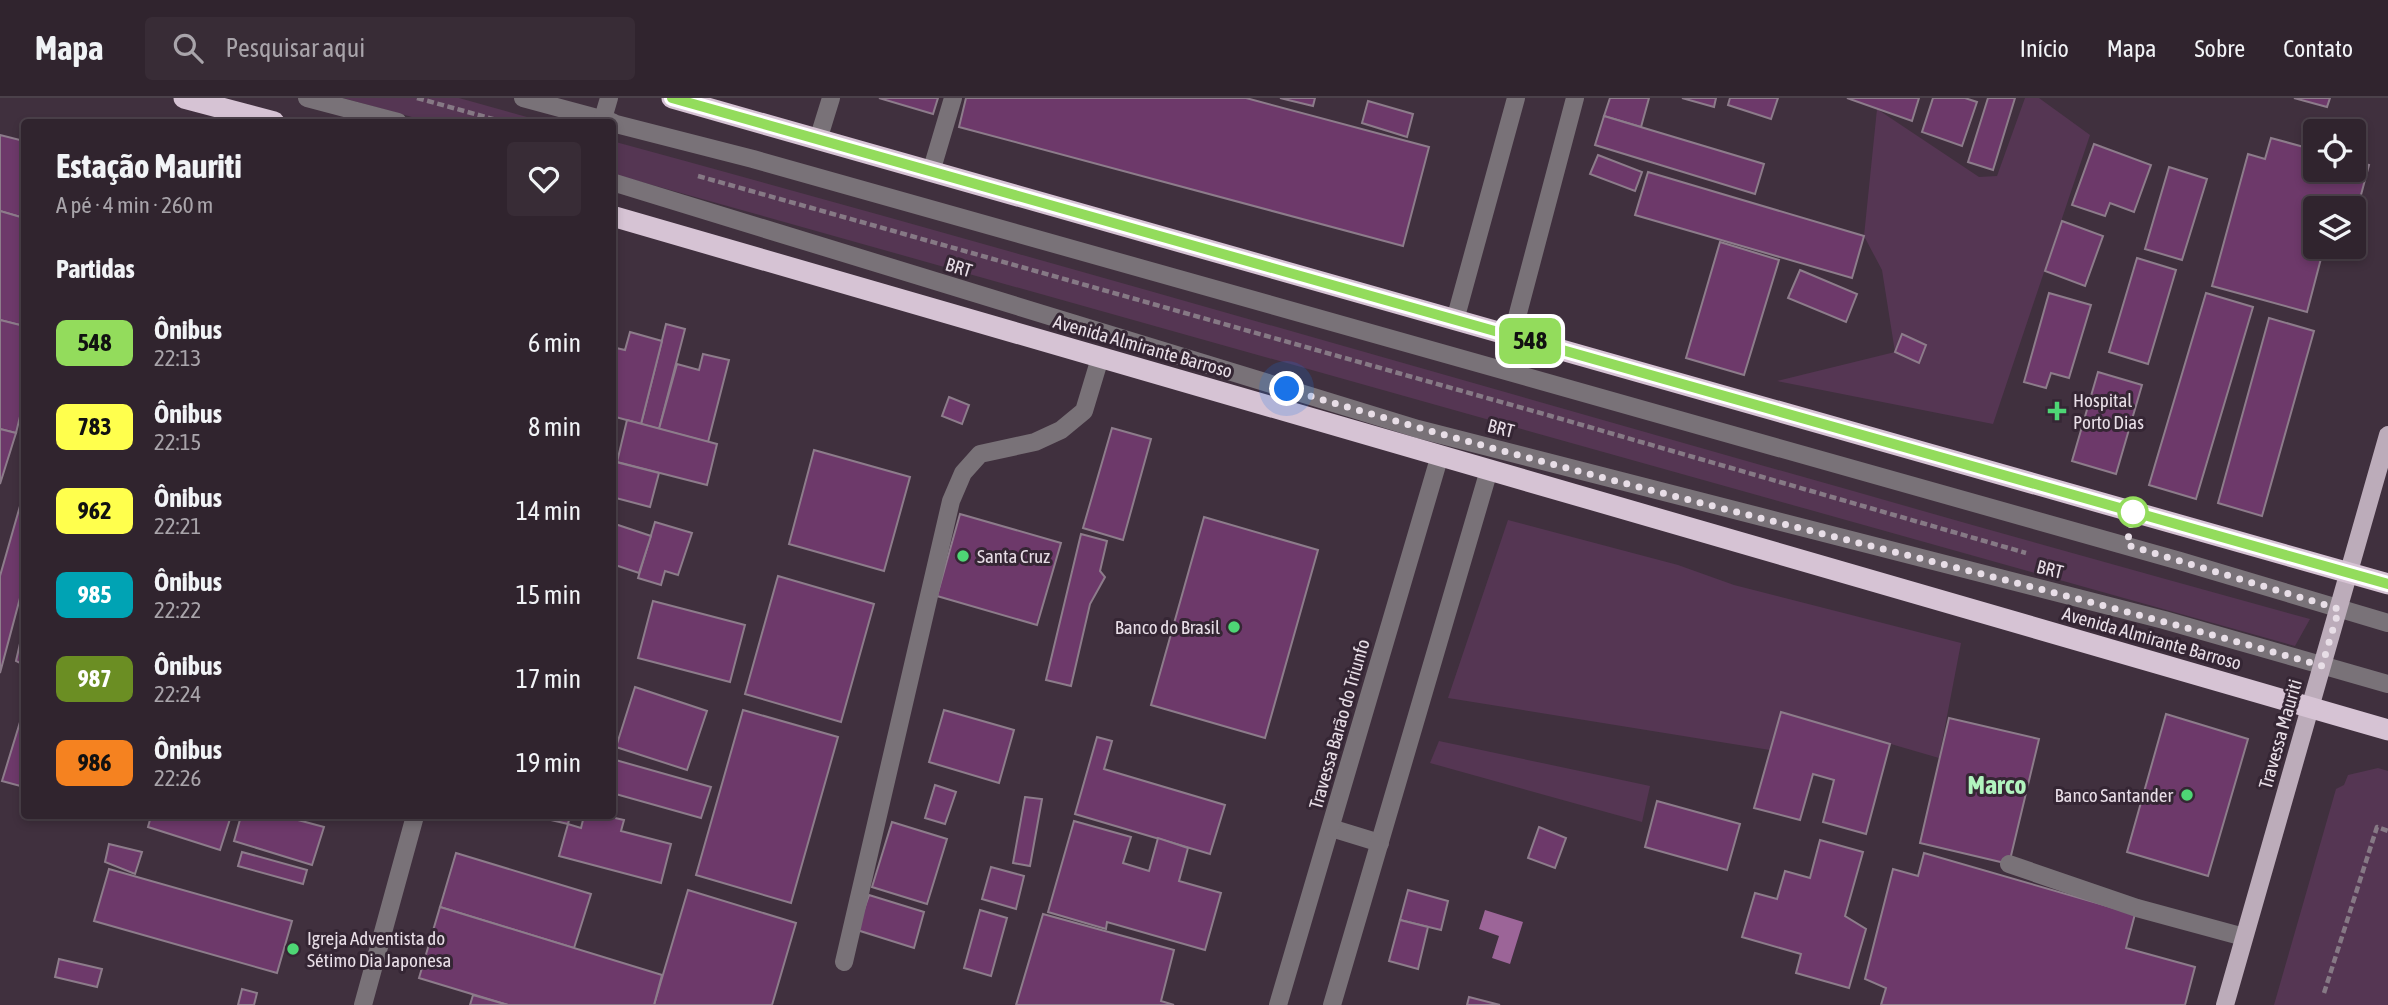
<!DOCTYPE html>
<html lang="pt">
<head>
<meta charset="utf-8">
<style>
	body { margin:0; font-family:"Asap Condensed",sans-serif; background:#382c36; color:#f1f3f6; height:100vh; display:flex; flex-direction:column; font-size:26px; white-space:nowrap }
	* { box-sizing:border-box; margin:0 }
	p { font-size:23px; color:#a8a4aa }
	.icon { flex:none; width:38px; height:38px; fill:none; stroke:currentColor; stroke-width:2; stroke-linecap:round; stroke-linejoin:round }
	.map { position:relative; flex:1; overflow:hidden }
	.sheet { position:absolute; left:21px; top:21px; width:595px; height:700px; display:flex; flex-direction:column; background:#30242e; border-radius:7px; box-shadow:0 4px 10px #0003,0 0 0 2px #4b414a }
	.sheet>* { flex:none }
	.badge { padding:0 14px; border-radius:10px; font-size:24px; line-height:46px }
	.buttons { position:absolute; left:2303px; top:21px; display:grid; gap:14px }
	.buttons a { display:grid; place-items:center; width:63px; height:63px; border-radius:7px; background:#30242e; box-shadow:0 4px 10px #0003,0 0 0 2px #4b414a; font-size:35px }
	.you { position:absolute; width:35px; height:35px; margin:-18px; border:5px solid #fff; border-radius:50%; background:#1a73e8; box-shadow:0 0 0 10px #1a73e833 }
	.map>.badge { position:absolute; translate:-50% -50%; box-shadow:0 0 0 4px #fff }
	h2 { padding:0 35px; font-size:26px; line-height:63px }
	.round { display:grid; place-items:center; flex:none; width:74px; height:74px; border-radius:7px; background:#382c36 }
	.headline { display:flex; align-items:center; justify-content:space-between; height:119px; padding:0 35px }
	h1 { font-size:33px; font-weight:700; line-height:52px }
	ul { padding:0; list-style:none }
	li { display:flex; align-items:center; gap:21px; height:84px; padding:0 35px }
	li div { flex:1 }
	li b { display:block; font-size:26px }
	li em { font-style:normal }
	li .badge { min-width:77px; font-weight:700; text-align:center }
	header { display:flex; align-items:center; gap:42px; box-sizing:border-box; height:98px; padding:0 35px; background:#30242e; border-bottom:2px solid #4b414a }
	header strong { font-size:33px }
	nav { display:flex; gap:38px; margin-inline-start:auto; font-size:24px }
	.search { width:490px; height:63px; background:#382c36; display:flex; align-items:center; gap:18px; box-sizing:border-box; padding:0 24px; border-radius:7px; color:#a8a4aa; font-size:26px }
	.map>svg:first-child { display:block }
	.green { fill:#553653 }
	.water { fill:#9c6598 }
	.building { fill:#6d396a; stroke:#8d7c8b; stroke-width:2 }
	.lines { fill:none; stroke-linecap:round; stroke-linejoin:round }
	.path { stroke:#867985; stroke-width:4.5; stroke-dasharray:7 3.5; stroke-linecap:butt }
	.minor { stroke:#797278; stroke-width:18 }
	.major { stroke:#bcacba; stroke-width:18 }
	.highway { stroke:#d6c3d4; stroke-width:21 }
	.line-casing { stroke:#fff; stroke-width:16 }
	.line { stroke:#93dc5c; stroke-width:10 }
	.walk { stroke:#e8dee7; stroke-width:7; stroke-dasharray:0 12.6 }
	.poi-dot { fill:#4ed675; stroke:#352634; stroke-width:2.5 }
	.stop-dot { fill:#fff; stroke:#93dc5c; stroke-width:3.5 }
	.labels { text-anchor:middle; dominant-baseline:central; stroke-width:6; stroke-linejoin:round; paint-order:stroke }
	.street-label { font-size:19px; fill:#e8dee7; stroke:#352634 }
	.poi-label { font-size:19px; fill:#e8dee7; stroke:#352634; text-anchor:start }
	.district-label { font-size:26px; font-weight:bold; fill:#b1f4be; stroke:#352634 }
</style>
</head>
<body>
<header>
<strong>Mapa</strong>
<div class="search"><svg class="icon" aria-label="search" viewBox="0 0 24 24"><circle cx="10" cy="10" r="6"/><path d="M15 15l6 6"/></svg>Pesquisar aqui</div>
<nav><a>Início</a><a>Mapa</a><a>Sobre</a><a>Contato</a></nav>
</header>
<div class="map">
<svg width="2388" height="907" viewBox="0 0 2388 907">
	<rect width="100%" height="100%" fill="#40303e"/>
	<g class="green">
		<polygon points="343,0 459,0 545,24 430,24"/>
		<polygon points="2025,0 2039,0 2090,37 1993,326 1777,283 1895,254 1882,172 1864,138 1877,11 1979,79 1997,78"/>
		<path d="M612 43C1180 198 1743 365 2310 521L2295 548 613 76Z"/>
		<polygon points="1508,422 1678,467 1734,487 1961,545 1939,660 1781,614 1770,652 1448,600"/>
		<polygon points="1439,643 1650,688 1642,724 1430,665"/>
		<polygon points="2378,670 2388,673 2388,907 2274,907 2336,691 2344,687 2348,677"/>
	</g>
	<polygon class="water" points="1485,812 1523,824 1510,866 1492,860 1499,838 1479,831"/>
	<g class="building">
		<polygon points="879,0 938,0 933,16"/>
		<polygon points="966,0 1246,0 1429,49 1403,148 959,29"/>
		<polygon points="1280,0 1315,0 1313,8"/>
		<polygon points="1610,0 1649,0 1641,29 1604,18"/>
		<polygon points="1682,0 1716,0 1714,9"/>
		<polygon points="1730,0 1778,0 1771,21 1728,7"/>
		<polygon points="1847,0 1919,0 1912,23"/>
		<polygon points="1933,0 1965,0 1977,4 1962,48 1922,34"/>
		<polygon points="1988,0 2015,0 1993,72 1968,64"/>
		<polygon points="2294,0 2330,0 2327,9"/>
		<polygon points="1368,3 1413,16 1407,39 1362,25"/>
		<polygon points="1604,18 1764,66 1755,96 1595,47"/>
		<polygon points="0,37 24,43 24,120 0,113"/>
		<polygon points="2271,40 2315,52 2315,72 2354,72 2354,63 2369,67 2354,123 2354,110 2315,110 2315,149 2324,149 2307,214 2212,188 2248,56 2265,61"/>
		<polygon points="2094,46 2151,67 2134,114 2110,105 2105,118 2072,107"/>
		<polygon points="1598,57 1642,74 1635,93 1590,76"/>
		<polygon points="2169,69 2207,81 2182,162 2145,151"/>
		<polygon points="1648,74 1864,138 1852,180 1635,117"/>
		<polygon points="0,113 24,120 24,228 0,222"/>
		<polygon points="2062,123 2103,138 2085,188 2045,173"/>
		<polygon points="1720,144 1779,162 1744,277 1686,260"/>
		<polygon points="2137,160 2176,172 2148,266 2109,254"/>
		<polygon points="1800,172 1857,196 1846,224 1788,200"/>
		<polygon points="2049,195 2091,207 2069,280 2051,275 2046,290 2024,284"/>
		<polygon points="2206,195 2253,209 2196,401 2149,387"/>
		<polygon points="2269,220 2314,233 2262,418 2218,405"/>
		<polygon points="0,222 24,228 24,302 16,335 0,331"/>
		<polygon points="666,226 685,231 659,331 641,326"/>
		<polygon points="630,234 662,243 641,326 612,318 612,249 625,252"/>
		<polygon points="1902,236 1926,247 1919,265 1895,254"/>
		<polygon points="703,256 729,262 708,344 659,331 677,266 699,272"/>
		<polygon points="2098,274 2142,287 2116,376 2072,363"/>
		<polygon points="949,299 969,307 962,326 942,318"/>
		<polygon points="627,322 717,346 707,387 617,364"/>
		<polygon points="1112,330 1151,341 1123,442 1083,430"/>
		<polygon points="0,331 16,335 0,386"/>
		<polygon points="814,352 910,379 884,473 789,446"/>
		<polygon points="612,363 659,375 650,409 612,399"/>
		<polygon points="24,394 24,485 0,575 0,478"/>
		<polygon points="960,416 1061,445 1037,527 937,498"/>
		<polygon points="1204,419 1318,452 1265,640 1151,607"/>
		<polygon points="655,424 692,435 678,477 665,473 661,487 638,480"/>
		<polygon points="612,425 651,438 639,475 612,466"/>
		<polygon points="1081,436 1107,443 1100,473 1105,479 1090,506 1071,588 1046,582"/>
		<polygon points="778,478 874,506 841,624 745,596"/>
		<polygon points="653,503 745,527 730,584 638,560"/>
		<polygon points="24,528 24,567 16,563"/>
		<polygon points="635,589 707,613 687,672 616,649"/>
		<polygon points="24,611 24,689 2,683"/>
		<polygon points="743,612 838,639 791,805 696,777"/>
		<polygon points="944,612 1014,632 999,685 929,664"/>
		<polygon points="1781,614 1890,646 1866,736 1823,724 1834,682 1813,676 1800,722 1754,710"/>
		<polygon points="2166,616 2248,641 2208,778 2127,754"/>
		<polygon points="1949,620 2039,641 2009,766 1920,745"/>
		<polygon points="1097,639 1112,643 1104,671 1225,707 1210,756 1075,716"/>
		<polygon points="612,661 711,689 701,720 612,695"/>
		<polygon points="935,687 956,694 945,726 925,720"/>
		<polygon points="1025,699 1042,701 1030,768 1013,765"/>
		<polygon points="1657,703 1740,726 1727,772 1645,749"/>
		<polygon points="151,718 219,718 230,721 220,752 148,729"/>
		<polygon points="241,718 283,718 324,729 312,767 234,743"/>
		<polygon points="534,718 570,718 568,726"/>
		<polygon points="584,718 606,718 624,722 621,733 671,746 661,785 559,758 568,726 581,730"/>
		<polygon points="1074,723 1131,739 1123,765 1149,773 1158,740 1188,750 1179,783 1221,795 1205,852 1107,824 1106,831 1048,814"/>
		<polygon points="892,724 947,741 927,806 872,789"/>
		<polygon points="1539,729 1566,740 1555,770 1528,760"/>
		<polygon points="1820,742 1863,754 1845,818 1866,831 1849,890 1796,875 1801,856 1742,839 1755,795 1777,801 1785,773 1810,780"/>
		<polygon points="109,746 142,754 135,776 105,764"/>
		<polygon points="242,754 307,772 303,786 238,768"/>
		<polygon points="456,755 591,796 574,850 440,809"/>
		<polygon points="1924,755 2135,816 2126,850 2195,869 2185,907 1881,907 1886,890 1865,881 1893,771 1918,778"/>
		<polygon points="991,769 1024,778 1016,811 982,801"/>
		<polygon points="109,771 292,823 277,875 94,823"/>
		<polygon points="688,792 796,825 772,907 654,907"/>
		<polygon points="1408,792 1448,803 1441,832 1400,822"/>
		<polygon points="869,797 924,814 914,850 857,832"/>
		<polygon points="440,809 662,877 654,907 508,907 419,880"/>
		<polygon points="980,812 1007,820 991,878 964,870"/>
		<polygon points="1043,816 1174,852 1161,903 1174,907 1016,907"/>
		<polygon points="1400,822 1428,829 1418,871 1389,863"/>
		<polygon points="59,861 102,871 97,889 55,879"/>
		<polygon points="242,891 257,895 254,907 238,907"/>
		<polygon points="473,897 508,907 470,907"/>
		<polygon points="1469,899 1500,907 1467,907"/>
	</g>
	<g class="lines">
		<g class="path">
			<polyline points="417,0 504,24"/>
			<polyline points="698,78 1551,318 2026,455"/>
			<polyline points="2324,895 2377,729 2388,733"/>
		</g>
		<g class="minor">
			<polyline points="307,0 398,24"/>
			<polyline points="523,0 612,24"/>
			<polyline points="602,24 609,0"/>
			<polyline points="612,25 753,61 2180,463 2388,525"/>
			<polyline points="818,42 831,0"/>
			<polyline points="931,74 953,0"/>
			<polyline points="612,84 1418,331 2164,522 2388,586"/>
			<polyline points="1455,222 1516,0"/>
			<polyline points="1512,238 1575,0"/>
			<polyline points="1331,730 1380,745"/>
			<polyline points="2009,766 2137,810 2244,839"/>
			<polyline points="844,864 951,403 963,375 980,356 1035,344 1061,332 1084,313 1100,260"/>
			<polyline points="363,907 415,718"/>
			<polyline points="1278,907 1440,357"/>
			<polyline points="1332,907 1489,372"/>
		</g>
		<polyline class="major" points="2225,907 2388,337"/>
		<g class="highway">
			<polyline points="184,0 274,24"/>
			<polyline points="672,0 2388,486"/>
			<polyline points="612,118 2388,632"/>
		</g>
	</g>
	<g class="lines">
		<g class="line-casing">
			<polyline id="line" points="672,0 2388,486"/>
		</g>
		<use href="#line" class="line"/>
		<path class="walk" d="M1287 291C1628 395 1979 468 2322 568L2339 511 2127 447 2133 414"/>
	</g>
	<g class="poi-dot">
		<path d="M2053.5 302.5h7v7h7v7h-7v7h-7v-7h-7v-7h7z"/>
		<circle cx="963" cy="458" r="7"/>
		<circle cx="1234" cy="529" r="7"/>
		<circle cx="2187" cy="697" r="7"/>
		<circle cx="293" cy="851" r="7"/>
	</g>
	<circle class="stop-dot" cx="2133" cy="414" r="14"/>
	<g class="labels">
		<g class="street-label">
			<text transform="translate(959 169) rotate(17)">BRT</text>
			<text transform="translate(1143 248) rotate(16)">Avenida Almirante Barroso</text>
			<text transform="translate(1501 330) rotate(14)">BRT</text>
			<text transform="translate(2050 471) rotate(14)">BRT</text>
			<text transform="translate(2152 540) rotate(16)">Avenida Almirante Barroso</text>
			<text transform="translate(1339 626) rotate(-74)">Travessa Barão do Triunfo</text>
			<text transform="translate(2280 636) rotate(-74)">Travessa Mauriti</text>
		</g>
		<g class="poi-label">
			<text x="2073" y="302">Hospital<tspan x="2073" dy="22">Porto Dias</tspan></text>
			<text x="977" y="458">Santa Cruz</text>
			<text x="1220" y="529" text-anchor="end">Banco do Brasil</text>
			<text x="2173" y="697" text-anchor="end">Banco Santander</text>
			<text x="307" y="840">Igreja Adventista do<tspan x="307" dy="22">Sétimo Dia Japonesa</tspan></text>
		</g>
		<g class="district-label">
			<text x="1997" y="687">Marco</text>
		</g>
	</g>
</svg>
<div class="buttons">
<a><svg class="icon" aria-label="locate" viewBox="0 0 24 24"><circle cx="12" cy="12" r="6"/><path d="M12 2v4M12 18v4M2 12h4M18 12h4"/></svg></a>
<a><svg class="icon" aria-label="layers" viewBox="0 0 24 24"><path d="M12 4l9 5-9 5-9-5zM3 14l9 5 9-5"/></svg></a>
</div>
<div class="you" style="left:1287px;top:291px"></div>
<b class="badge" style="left:1530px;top:243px;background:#93dc5c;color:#111">548</b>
<section class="sheet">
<div class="headline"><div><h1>Estação Mauriti</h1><p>A pé · 4 min · 260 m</p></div><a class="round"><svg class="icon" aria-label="heart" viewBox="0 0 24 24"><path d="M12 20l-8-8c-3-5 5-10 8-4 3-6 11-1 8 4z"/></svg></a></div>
<h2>Partidas</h2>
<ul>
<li><span class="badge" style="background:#93dc5c;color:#111">548</span><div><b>Ônibus</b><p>22:13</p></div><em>6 min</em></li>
<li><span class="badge" style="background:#ffff4d;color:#111">783</span><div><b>Ônibus</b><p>22:15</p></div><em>8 min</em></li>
<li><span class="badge" style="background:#ffff4d;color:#111">962</span><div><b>Ônibus</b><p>22:21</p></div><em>14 min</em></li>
<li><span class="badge" style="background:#00a3b4;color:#fff">985</span><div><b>Ônibus</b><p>22:22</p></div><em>15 min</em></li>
<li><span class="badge" style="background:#6b8e23;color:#fff">987</span><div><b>Ônibus</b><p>22:24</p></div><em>17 min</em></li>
<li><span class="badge" style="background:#f58220;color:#111">986</span><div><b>Ônibus</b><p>22:26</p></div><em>19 min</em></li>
</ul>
</section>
</div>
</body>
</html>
